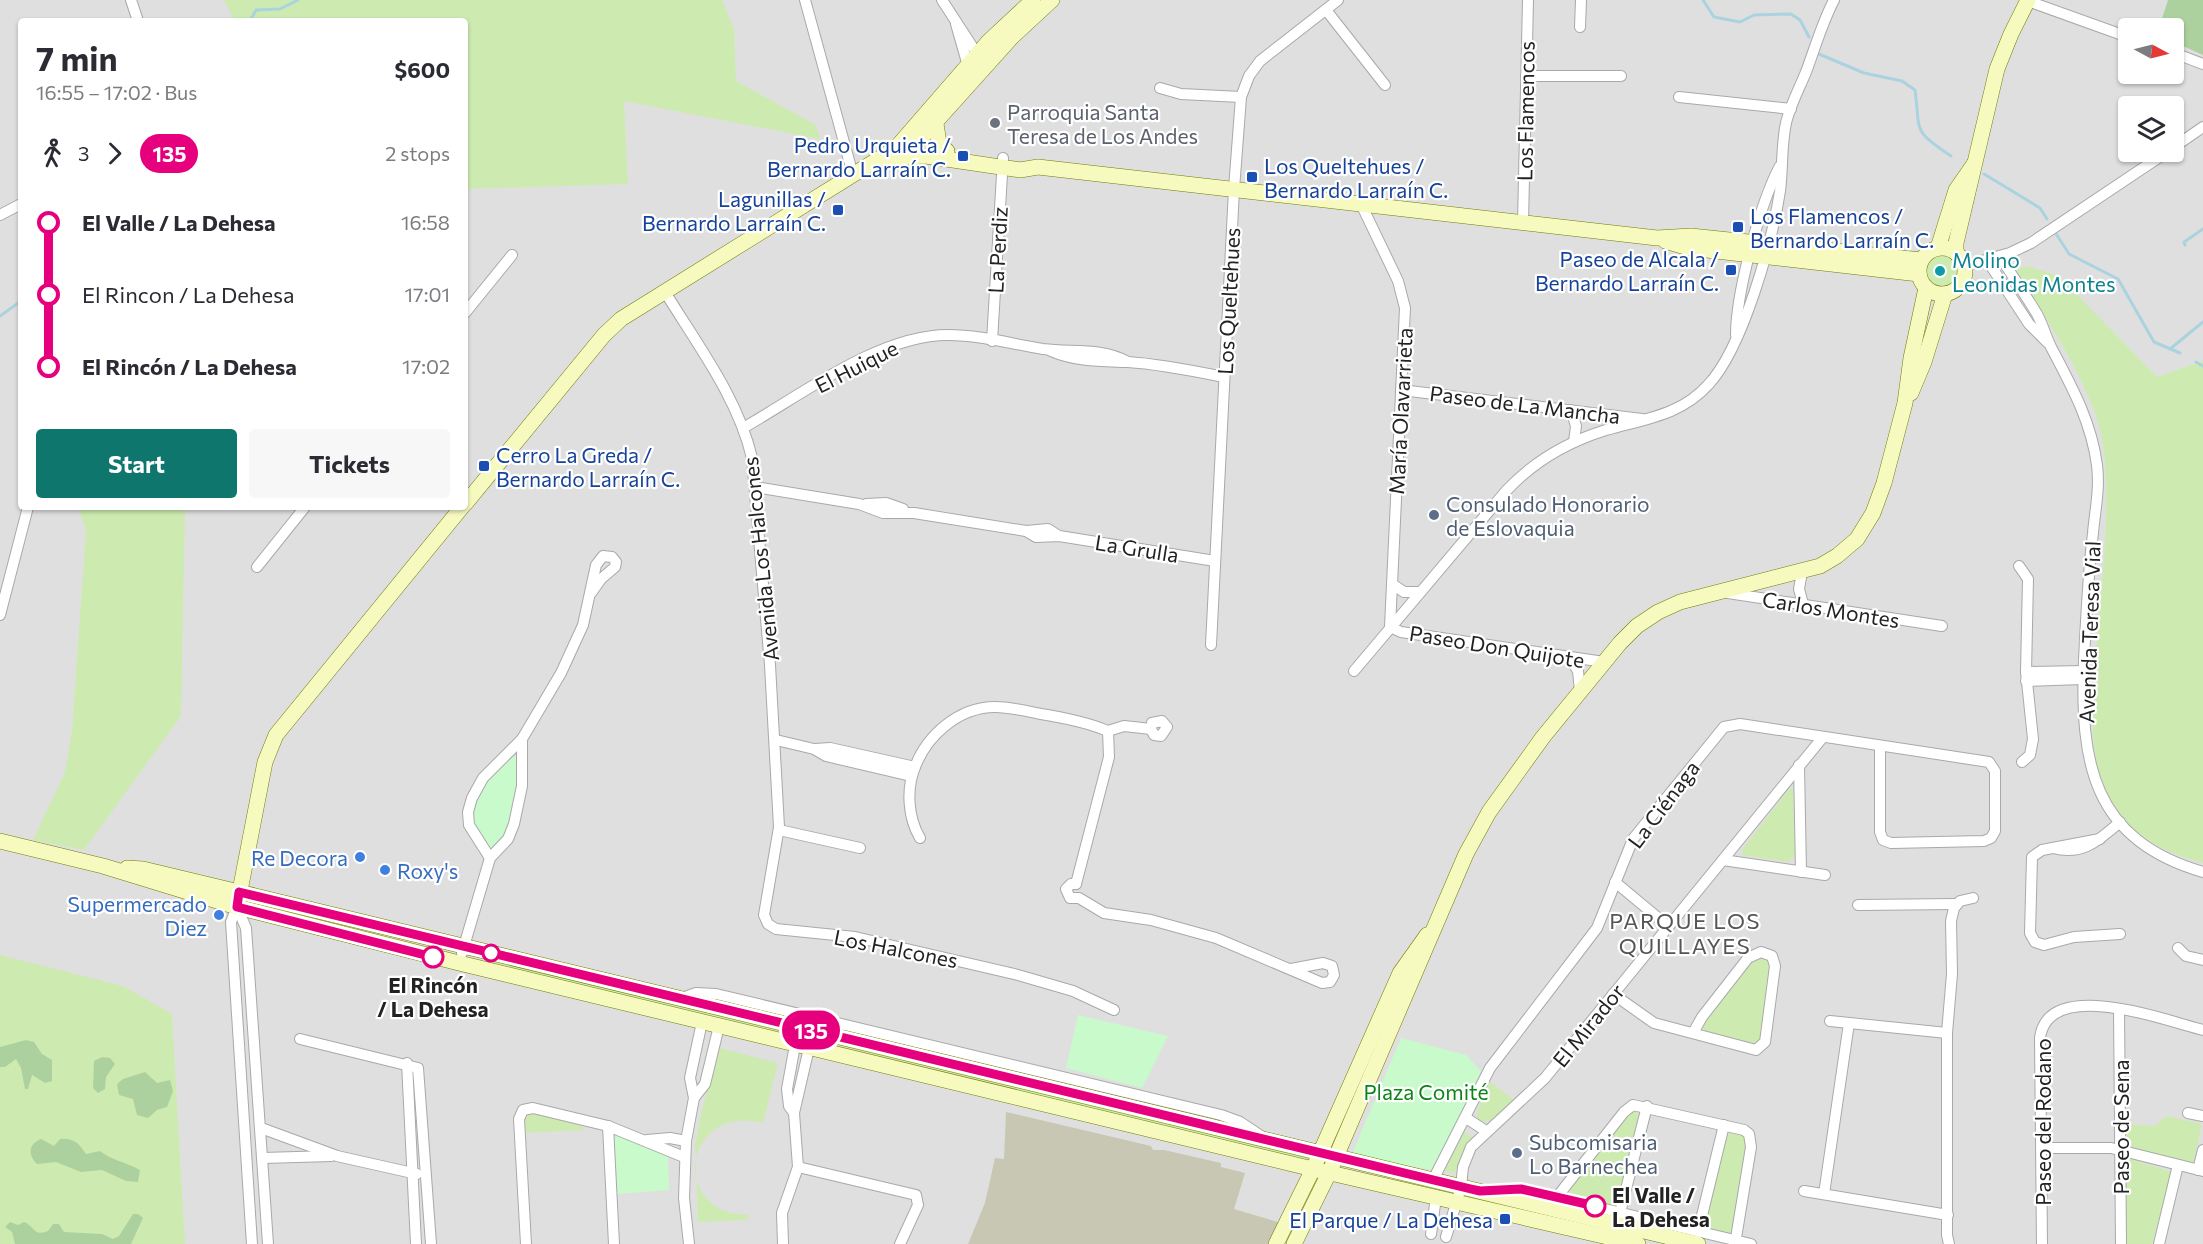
<!DOCTYPE html>
<html lang="en">
<head>
<meta charset="utf-8">
<style>
	body { margin:0; font-family:Commissioner,sans-serif; background:#f7f7f7; color:#2b2b33; height:100vh; display:flex; flex-direction:column; font-size:22px; white-space:nowrap }
	* { box-sizing:border-box; margin:0 }
	p { font-size:20px; color:#7c7c81 }
	.icon { flex:none; width:33px; height:33px; fill:none; stroke:currentColor; stroke-width:2; stroke-linecap:round; stroke-linejoin:round }
	.map { position:relative; flex:1; overflow:hidden }
	.details { position:absolute; left:18px; top:18px; width:450px; height:492px; display:flex; flex-direction:column; background:#fff; border-radius:6px; box-shadow:0 2px 4px #0004 }
	.details>* { flex:none }
	.badge { padding:0 12px; border-radius:20px; font-size:21px; line-height:39px }
	.needle { width:39px; rotate:97deg }
	.controls { position:absolute; left:2118px; top:18px; display:grid; gap:12px }
	.controls a { display:grid; place-items:center; width:66px; height:66px; border-radius:6px; background:#fff; box-shadow:0 2px 4px #0004; font-size:30px }
	.map>.badge { position:absolute; translate:-50% -50%; box-shadow:0 0 0 3px #fff }
	.legs { display:flex; align-items:center; gap:9px; height:66px; padding:0 18px; font-size:20px }
	.legs p { margin-inline-start:auto }
	.head { display:flex; align-items:center; justify-content:space-between; height:102px; padding:0 18px }
	h1 { font-size:33px; font-weight:700; line-height:45px }
	.action { display:flex; gap:12px; margin-top:auto; padding:12px 18px }
	.action a { flex:1; height:69px; border-radius:6px; background:#0f766e; color:#fff; font-size:24px; font-weight:700; line-height:69px; text-align:center }
	.action a+a { background:#f7f7f7; color:#2b2b33 }
	ul { padding:0 18px; list-style:none }
	li { display:flex; align-items:center; gap:21px; height:72px; font-size:22px }
	li i { display:grid; place-items:center; width:9px; height:100%; margin:0 8px; background:currentColor }
	li i::after { content:''; width:15px; height:15px; margin:-8px; border:4px solid; border-radius:50%; background:#fff }
	li p { margin-inline-start:auto }
	li:first-child i { background:linear-gradient(#0000 50%,currentColor 0) }
	li:last-child i { background:linear-gradient(currentColor 50%,#0000 0) }
	.map>svg:first-child { display:block }
	.residential { fill:#e0dfdf; fill-rule:evenodd }
	.construction { fill:#c7c7b4 }
	.grass { fill:#cdebb0 }
	.forest { fill:#add19e }
	.park { fill:#c8facc }
	.lines { fill:none; stroke-linecap:round; stroke-linejoin:round }
	.stream { stroke:#aad3df; stroke-width:3 }
	.street-casing { stroke:#a9a9a9; stroke-width:12 }
	.secondary-casing { stroke:#707d05; stroke-width:16 }
	.street { stroke:#fff; stroke-width:10 }
	.secondary { stroke:#f7fabf; stroke-width:15 }
	.line-1-casing { stroke:#fff; stroke-width:14 }
	.line-1 { stroke:#e6007e; stroke-width:9 }
	.worship-dot { fill:#6b7280; stroke:#fff; stroke-width:2 }
	.transit-dot { fill:#1a4fb4; stroke:#fff; stroke-width:2 }
	.culture-dot { fill:#0f9aa8; stroke:#fff; stroke-width:2 }
	.service-dot { fill:#5c6f8a; stroke:#fff; stroke-width:2 }
	.shop-dot { fill:#3f7fe0; stroke:#fff; stroke-width:2 }
	.stop-1-dot { fill:#fff; stroke:#e6007e; stroke-width:3 }
	.labels { text-anchor:middle; dominant-baseline:central; stroke-width:4.5; stroke-linejoin:round; paint-order:stroke }
	.worship-label { font-size:21px; fill:#5b616d; stroke:#fff; text-anchor:start }
	.street-label { font-size:21px; fill:#222; stroke:#fff }
	.transit-label { font-size:21px; fill:#164399; stroke:#fff; text-anchor:end }
	.culture-label { font-size:21px; fill:#0d838f; stroke:#fff; text-anchor:start }
	.service-label { font-size:21px; fill:#4e5e75; stroke:#fff; text-anchor:start }
	.shop-label { font-size:21px; fill:#366cbe; stroke:#fff; text-anchor:end }
	.stop-label { font-size:21px; font-weight:bold; fill:#222; stroke:#fff }
	.park-label { font-size:21px; fill:#0c8416; stroke:#fff }
	.neighbourhood-label { font-size:22px; letter-spacing:1.5px; fill:#555; stroke:#fff }
</style>
</head>
<body>
<div class="map">
<svg width="2203" height="1244" viewBox="0 0 2203 1244">
	<rect width="100%" height="100%" fill="#f2efe9"/>
	<path class="residential" d="M0 0H2203V1244H0ZM21 21H465V507H21ZM2128 28H2174V74H2128ZM2128 106H2174V152H2128Z"/>
	<polygon class="construction" points="1006,1112 1151,1146 1153,1150 1164,1150 1221,1163 1221,1167 1245,1173 1234,1209 1281,1223 1269,1244 968,1244 985,1203 995,1158 1004,1159"/>
	<g class="grass">
		<polygon points="224,0 722,0 734,29 736,81 816,125 820,139 624,101 628,184 465,189 465,21 235,21"/>
		<circle cx="1941" cy="271" r="16"/>
		<path d="M2027 266 2059 276 2157 377 2203 361V863C2075 829 2089 736 2098 629 2103 568 2111 505 2103 444 2095 389 2045 318 2016 270Z"/>
		<polygon points="78,507 185,507 181,716 84,850 33,840 65,772 72,730 86,530"/>
		<polygon points="1789,789 1793,789 1795,856 1788,862 1742,855 1742,850"/>
		<polygon points="0,955 123,986 172,1014 185,1244 0,1244"/>
		<polygon points="1761,957 1769,960 1770,965 1760,1040 1755,1044 1706,1033 1702,1025 1752,961"/>
		<polygon points="485,958 1304,1155 1308,1158 1308,1161 488,964"/>
		<path d="M720 1048 778 1063 763 1123C700 1106 670 1179 720 1209 728 1213 739 1214 748 1215V1220L698 1222 695 1145 703 1105Z"/>
		<path d="M1490 1082 1517 1102C1506 1110 1492 1126 1477 1121V1111Z"/>
		<polygon points="1634,1110 1638,1114 1638,1120 1621,1196 1613,1207 1570,1195 1571,1187 1628,1113"/>
		<polygon points="531,1113 582,1126 584,1130 526,1133 525,1119"/>
		<polygon points="2167,1116 2202,1124 2193,1165 2126,1146 2125,1124 2155,1126"/>
		<polygon points="1464,1131 1474,1139 1466,1149 1454,1174 1441,1169"/>
		<polygon points="1731,1132 1743,1135 1747,1143 1732,1231 1728,1234 1707,1228 1706,1222 1725,1140"/>
		<polygon points="2124,1157 2172,1172 2152,1244 2127,1244"/>
	</g>
	<g class="forest">
		<polygon points="2168,0 2203,0 2203,55 2174,42 2174,28 2159,28"/>
		<polygon points="26,1040 34,1042 42,1054 52,1060 52,1081 45,1083 32,1075 28,1089 25,1089 21,1068 16,1059 5,1067 0,1067 0,1047"/>
		<polygon points="102,1057 110,1058 115,1064 106,1077 105,1089 98,1093 93,1088 94,1061"/>
		<polygon points="145,1072 157,1083 170,1080 173,1091 167,1107 157,1110 148,1118 137,1115 133,1099 119,1095 117,1084 123,1079"/>
		<path d="M41 1139 54 1146 60 1139C73 1137 80 1144 86 1154L100 1151C111 1160 126 1162 140 1170L138 1182 126 1181 102 1170 81 1172 56 1162 37 1164C28 1155 28 1144 41 1139Z"/>
		<path d="M133 1214H138L143 1218 131 1244H15L12 1232 5 1227 10 1222 18 1225 24 1222C35 1226 33 1237 48 1231L53 1224H59L64 1232 102 1234 113 1239 119 1236Z"/>
	</g>
	<g class="park">
		<path d="M516 756 517 792 506 834 492 850 473 824C471 800 491 763 516 756Z"/>
		<polygon points="1078,1015 1168,1036 1142,1088 1066,1068"/>
		<polygon points="1401,1038 1466,1055 1481,1071 1465,1110 1431,1170 1352,1154"/>
		<polygon points="619,1135 668,1156 669,1190 617,1194 614,1138"/>
	</g>
	<g class="lines">
		<g class="stream">
			<polyline points="1703,0 1714,17 1740,22 1754,15 1791,14 1800,20 1809,37"/>
			<polyline points="250,21 256,10 280,9 298,0"/>
			<path d="M1819 54 1864 73 1902 81 1915 90C1921 133 1911 129 1951 156"/>
			<polyline points="1984,174 2040,208 2047,219"/>
			<polyline points="2055,232 2069,254 2118,279 2154,342 2180,353"/>
			<polyline points="2185,245 2184,242 2203,229"/>
			<polyline points="0,316 21,301"/>
			<polyline points="2170,349 2203,322"/>
			<polyline points="2196,362 2203,366"/>
		</g>
		<g class="street-casing">
			<g id="street">
				<polyline points="131,0 138,21"/>
				<polyline points="805,0 853,175"/>
				<polyline points="942,0 981,60"/>
				<polyline points="2025,0 2128,37"/>
				<polyline points="1326,10 1385,85"/>
				<polyline points="956,24 968,66"/>
				<polyline points="1580,27 1581,0"/>
				<polyline points="2174,53 2203,64"/>
				<polyline points="1526,76 1621,76"/>
				<polyline points="1160,88 1181,94 1241,97"/>
				<polyline points="1679,97 1791,109"/>
				<polyline points="2174,147 2203,127"/>
				<polyline points="1361,204 1398,281 1405,308 1390,627 1401,632 1604,662"/>
				<polyline points="0,215 21,204"/>
				<polyline points="1523,222 1528,0"/>
				<path d="M2000 256C2012 276 2025 294 2037 314 2043 325 2046 337 2051 347 2072 387 2091 421 2097 465 2100 489 2095 510 2093 533 2088 575 2086 618 2084 660 2080 762 2092 840 2203 872"/>
				<polyline points="1987,260 2029,324 2048,343"/>
				<polyline points="1964,266 2010,253 2031,243 2167,152"/>
				<path d="M665 292C697 344 738 398 752 458L770 665 779 827 764 915 768 924 776 929 855 937 1018 975 1073 991 1114 1010"/>
				<polyline points="465,313 512,255"/>
				<path d="M1736 335C1736 294 1760 203 1780 166"/>
				<polyline points="992,341 1003,158"/>
				<path d="M1051 351C1076 362 1102 361 1128 362 1160 364 1194 371 1224 377"/>
				<polyline points="1401,390 1642,419"/>
				<polyline points="1571,410 1576,426 1574,442"/>
				<path d="M743 428C803 394 879 335 948 335 980 335 1012 344 1043 349 1072 353 1100 347 1128 362"/>
				<polyline points="755,487 859,504 883,513 914,513 1026,531 1048,529 1059,536"/>
				<polyline points="866,504 886,503 903,509"/>
				<polyline points="1026,531 1036,537 1059,536 1215,561"/>
				<polyline points="2019,566 2028,579 2026,672 2033,739 2030,755 2022,762"/>
				<polyline points="257,567 305,507"/>
				<polyline points="1802,572 1799,589 1803,604"/>
				<polyline points="1392,584 1404,592 1420,592"/>
				<polyline points="1728,593 1942,626"/>
				<polyline points="0,615 28,507"/>
				<polyline points="1211,645 1234,189 1241,97 1249,76 1260,61 1338,0"/>
				<polyline points="1569,657 1578,671 1580,691"/>
				<path d="M1354 671 1506 491C1534 461 1567 442 1606 430 1643 419 1680 416 1708 385 1743 348 1772 242 1780 191 1783 168 1781 146 1786 123 1790 106 1799 89 1806 72 1815 48 1822 23 1834 0"/>
				<polyline points="2026,672 2084,671"/>
				<polyline points="2026,681 2083,679"/>
				<polyline points="776,740 814,749 826,756 911,776"/>
				<polyline points="815,749 830,748 915,767"/>
				<polyline points="1799,765 1801,872"/>
				<polyline points="779,830 860,848"/>
				<path d="M920 838C908 818 906 789 915 767 927 735 959 707 995 707 1010 707 1026 711 1041 714 1064 718 1086 722 1108 731L1124 726 1151 729 1154 735 1161 736 1167 727 1162 721 1152 723 1151 729"/>
				<polyline points="2100,839 2042,850 2032,857 2030,933 2035,942 2044,945 2074,937 2120,934"/>
				<path d="M2053 848C2083 856 2099 840 2120 822"/>
				<polyline points="490,858 469,825 468,812 472,798 483,778 522,739 561,673 583,625 596,565 603,556 612,557 616,562 615,567 601,579 591,593"/>
				<polyline points="1723,860 1825,875"/>
				<polyline points="1615,882 1668,926"/>
				<polyline points="1076,884 1071,884 1066,889 1070,898 1079,898 1104,913 1151,920 1216,938 1322,983 1330,982 1334,975 1332,966 1323,963 1291,969"/>
				<polyline points="1076,884 1109,757 1108,731"/>
				<polyline points="1858,905 1956,904"/>
				<polyline points="237,907 246,928 268,1244"/>
				<polyline points="237,907 231,922 252,1244"/>
				<polyline points="2178,948 2186,956 2203,960"/>
				<polyline points="462,953 490,858 508,839 514,824 522,786 522,739"/>
				<polyline points="1613,994 1654,1023 1756,1050 1765,1042 1775,966 1772,956 1761,952 1748,958 1702,1017 1693,1033"/>
				<polyline points="682,998 696,993 716,994 1221,1115 1240,1122 1261,1136"/>
				<polyline points="2119,1009 2121,1244"/>
				<polyline points="1830,1021 1947,1033"/>
				<polyline points="300,1039 418,1068 431,1244"/>
				<polyline points="407,1063 416,1244"/>
				<polyline points="694,1098 690,1078 702,1022"/>
				<polyline points="794,1113 809,1048"/>
				<polyline points="2188,1113 2203,1116"/>
				<polyline points="1466,1118 1486,1131"/>
				<polyline points="608,1126 614,1244"/>
				<polyline points="261,1128 337,1156 417,1174"/>
				<polyline points="647,1140 670,1138 686,1141"/>
				<polyline points="2042,1148 2111,1148 2203,1171"/>
				<polyline points="263,1158 331,1156"/>
				<polyline points="798,1167 916,1195 918,1205 900,1244"/>
				<polyline points="2198,1170 2203,1150"/>
				<polyline points="1433,1180 1490,1068 1597,928 1633,839 1724,727 1740,724 1989,762 1995,771 1995,831 1991,838 1984,841 1891,843 1883,840 1880,832 1880,746"/>
				<polyline points="1485,1190 1521,1189 1751,1244"/>
				<polyline points="1804,1191 1948,1215"/>
				<polyline points="1824,1194 1849,1023"/>
				<polyline points="1557,1197 1624,1112 1633,1105 1744,1130 1749,1134 1751,1147 1735,1244"/>
				<polyline points="1620,1213 1647,1106"/>
				<polyline points="1698,1232 1724,1125"/>
				<polyline points="1431,1234 1436,1197"/>
				<polyline points="1446,1237 1461,1187 1463,1167 1471,1147 1545,1078 1823,737"/>
				<polyline points="526,1244 519,1119 523,1110 533,1108 608,1126 684,1157"/>
				<polyline points="689,1244 684,1198 686,1141 694,1098 705,1084 719,1026"/>
				<polyline points="783,1244 782,1213 798,1167 794,1113 789,1106 787,1089 795,1045"/>
				<polyline points="1949,1244 1947,1235 1947,1033 1952,974 1951,921 1954,908 1960,901 1973,898"/>
				<path d="M2042 1244 2040 1038C2048 976 2167 1021 2203 1030"/>
				<polyline points="2159,1244 2178,1165"/>
			</g>
		</g>
		<g class="secondary-casing">
			<g id="secondary">
				<polyline points="936,124 939,143 947,151"/>
				<polyline points="896,148 989,41 1033,0"/>
				<polyline points="899,154 914,146 1012,37 1052,0"/>
				<polyline points="881,158 926,156 1020,170 1038,167 1657,238 1691,236 1921,260"/>
				<polyline points="1665,241 1689,248 1919,274"/>
				<circle cx="1942" cy="271" r="23"/>
				<polyline points="1938,248 1956,190 1974,164"/>
				<polyline points="1956,253 1956,243 1997,69 2011,34 2028,0"/>
				<polyline points="1911,393 1924,362 1945,294"/>
				<polyline points="465,504 604,335 621,319 888,153"/>
				<polyline points="0,841 103,866 237,907 459,963 1313,1169 1638,1244"/>
				<polyline points="127,868 143,869 239,892 1698,1244"/>
				<polyline points="238,901 265,762 276,735 462,507"/>
				<polyline points="1276,1244 1313,1169 1400,973 1427,935"/>
				<polyline points="1294,1244 1329,1173 1466,854 1489,812 1543,737 1620,643 1637,626 1658,612 1680,602 1820,566 1837,556 1857,539 1873,513 1884,483 1905,403 1911,358 1926,288"/>
			</g>
		</g>
		<use href="#street" class="street"/>
		<use href="#secondary" class="secondary"/>
	</g>
	<g class="lines">
		<g class="line-1-casing">
			<polyline id="line-1" points="433,957 237,907 239,892 1471,1189 1480,1191 1521,1189 1595,1206"/>
		</g>
		<use href="#line-1" class="line-1"/>
	</g>
	<circle class="worship-dot" cx="995" cy="123" r="6"/>
	<g class="transit-dot">
		<rect x="957" y="150" width="12" height="12" rx="3"/>
		<rect x="1246" y="171" width="12" height="12" rx="3"/>
		<rect x="832" y="204" width="12" height="12" rx="3"/>
		<rect x="1732" y="221" width="12" height="12" rx="3"/>
		<rect x="1725" y="264" width="12" height="12" rx="3"/>
		<rect x="478" y="460" width="12" height="12" rx="3"/>
		<rect x="1499" y="1213" width="12" height="12" rx="3"/>
	</g>
	<circle class="culture-dot" cx="1940" cy="271" r="6"/>
	<g class="service-dot">
		<circle cx="1434" cy="515" r="6"/>
		<circle cx="1517" cy="1153" r="6"/>
	</g>
	<g class="shop-dot">
		<circle cx="360" cy="857" r="6"/>
		<circle cx="385" cy="870" r="6"/>
		<circle cx="219" cy="915" r="6"/>
	</g>
	<g class="stop-1-dot">
		<circle cx="491" cy="953" r="8"/>
		<circle cx="433" cy="957" r="10"/>
		<circle cx="1595" cy="1206" r="10"/>
	</g>
	<g class="labels">
		<g class="worship-label">
			<text x="1007" y="111">Parroquia Santa<tspan x="1007" dy="24">Teresa de Los Andes</tspan></text>
		</g>
		<g class="street-label">
			<text transform="translate(1525 111) rotate(-89)">Los Flamencos</text>
			<text transform="translate(997 250) rotate(-87)">La Perdiz</text>
			<text transform="translate(1228 301) rotate(-87)">Los Queltehues</text>
			<text transform="translate(856 366) rotate(-27)">El Huique</text>
			<text transform="translate(1525 404) rotate(7)">Paseo de La Mancha</text>
			<text transform="translate(1400 411) rotate(-87)">María Olavarrieta</text>
			<text transform="translate(1137 548) rotate(9)">La Grulla</text>
			<text transform="translate(760 559) rotate(-96)">Avenida Los Halcones</text>
			<text transform="translate(1831 609) rotate(9)">Carlos Montes</text>
			<text transform="translate(2089 632) rotate(-88)">Avenida Teresa Vial</text>
			<text transform="translate(1497 646) rotate(9)">Paseo Don Quijote</text>
			<text transform="translate(1663 804) rotate(-53)">La Ciénaga</text>
			<text transform="translate(896 948) rotate(11)">Los Halcones</text>
			<text transform="translate(1588 1025) rotate(-51)">El Mirador</text>
			<text transform="translate(2042 1122) rotate(-90)">Paseo del Rodano</text>
			<text transform="translate(2120 1127) rotate(-90)">Paseo de Sena</text>
		</g>
		<g class="transit-label">
			<text x="951" y="144">Pedro Urquieta /<tspan x="951" dy="24">Bernardo Larraín C.</tspan></text>
			<text x="1264" y="165" text-anchor="start">Los Queltehues /<tspan x="1264" dy="24">Bernardo Larraín C.</tspan></text>
			<text x="826" y="198">Lagunillas /<tspan x="826" dy="24">Bernardo Larraín C.</tspan></text>
			<text x="1750" y="215" text-anchor="start">Los Flamencos /<tspan x="1750" dy="24">Bernardo Larraín C.</tspan></text>
			<text x="1719" y="258">Paseo de Alcala /<tspan x="1719" dy="24">Bernardo Larraín C.</tspan></text>
			<text x="496" y="454" text-anchor="start">Cerro La Greda /<tspan x="496" dy="24">Bernardo Larraín C.</tspan></text>
			<text x="1493" y="1219">El Parque / La Dehesa</text>
		</g>
		<g class="culture-label">
			<text x="1952" y="259">Molino<tspan x="1952" dy="24">Leonidas Montes</tspan></text>
		</g>
		<g class="service-label">
			<text x="1446" y="503">Consulado Honorario<tspan x="1446" dy="24">de Eslovaquia</tspan></text>
			<text x="1529" y="1141">Subcomisaria<tspan x="1529" dy="24">Lo Barnechea</tspan></text>
		</g>
		<g class="shop-label">
			<text x="348" y="857">Re Decora</text>
			<text x="397" y="870" text-anchor="start">Roxy's</text>
			<text x="207" y="903">Supermercado<tspan x="207" dy="24">Diez</tspan></text>
		</g>
		<g class="stop-label">
			<text x="433" y="984">El Rincón<tspan x="433" dy="24">/ La Dehesa</tspan></text>
			<text x="1612" y="1194" text-anchor="start">El Valle /<tspan x="1612" dy="24">La Dehesa</tspan></text>
		</g>
		<g class="park-label">
			<text x="1426" y="1091">Plaza Comité</text>
		</g>
		<g class="neighbourhood-label">
			<text x="1685" y="920">PARQUE LOS<tspan x="1685" dy="25">QUILLAYES</tspan></text>
		</g>
	</g>
</svg>
<div class="controls">
<a><svg class="needle" viewBox="-14 -14 28 28"><path d="M0-13l5 13h-10z" fill="#e53935"/><path d="M0 13l5-13h-10z" fill="#7c7c81"/></svg></a>
<a><svg class="icon" aria-label="layers" viewBox="0 0 24 24"><path d="M12 4l9 5-9 5-9-5zM3 14l9 5 9-5"/></svg></a>
</div>
<b class="badge" style="left:811px;top:1030px;background:#e6007e;color:#fff">135</b>
<section class="details">
<div class="head"><div><h1>7 min</h1><p>16:55 – 17:02 · Bus</p></div><b>$600</b></div>
<div class="legs"><svg class="icon" aria-label="walk" viewBox="0 0 24 24"><circle cx="13" cy="4" r="2"/><path d="M13 8l-2 6 4 7M11 14l-3 7M7 12l3-4h3l4 4"/></svg>3<svg class="icon" aria-label="forward" viewBox="0 0 24 24"><path d="M9 5l7 7-7 7"/></svg><b class="badge" style="background:#e6007e;color:#fff">135</b><p>2 stops</p></div>
<ul>
<li><i style="color:#e6007e"></i><b>El Valle / La Dehesa</b><p>16:58</p></li>
<li><i style="color:#e6007e"></i><span>El Rincon / La Dehesa</span><p>17:01</p></li>
<li><i style="color:#e6007e"></i><b>El Rincón / La Dehesa</b><p>17:02</p></li>
</ul>
<div class="action"><a>Start</a><a>Tickets</a></div>
</section>
</div>
</body>
</html>
